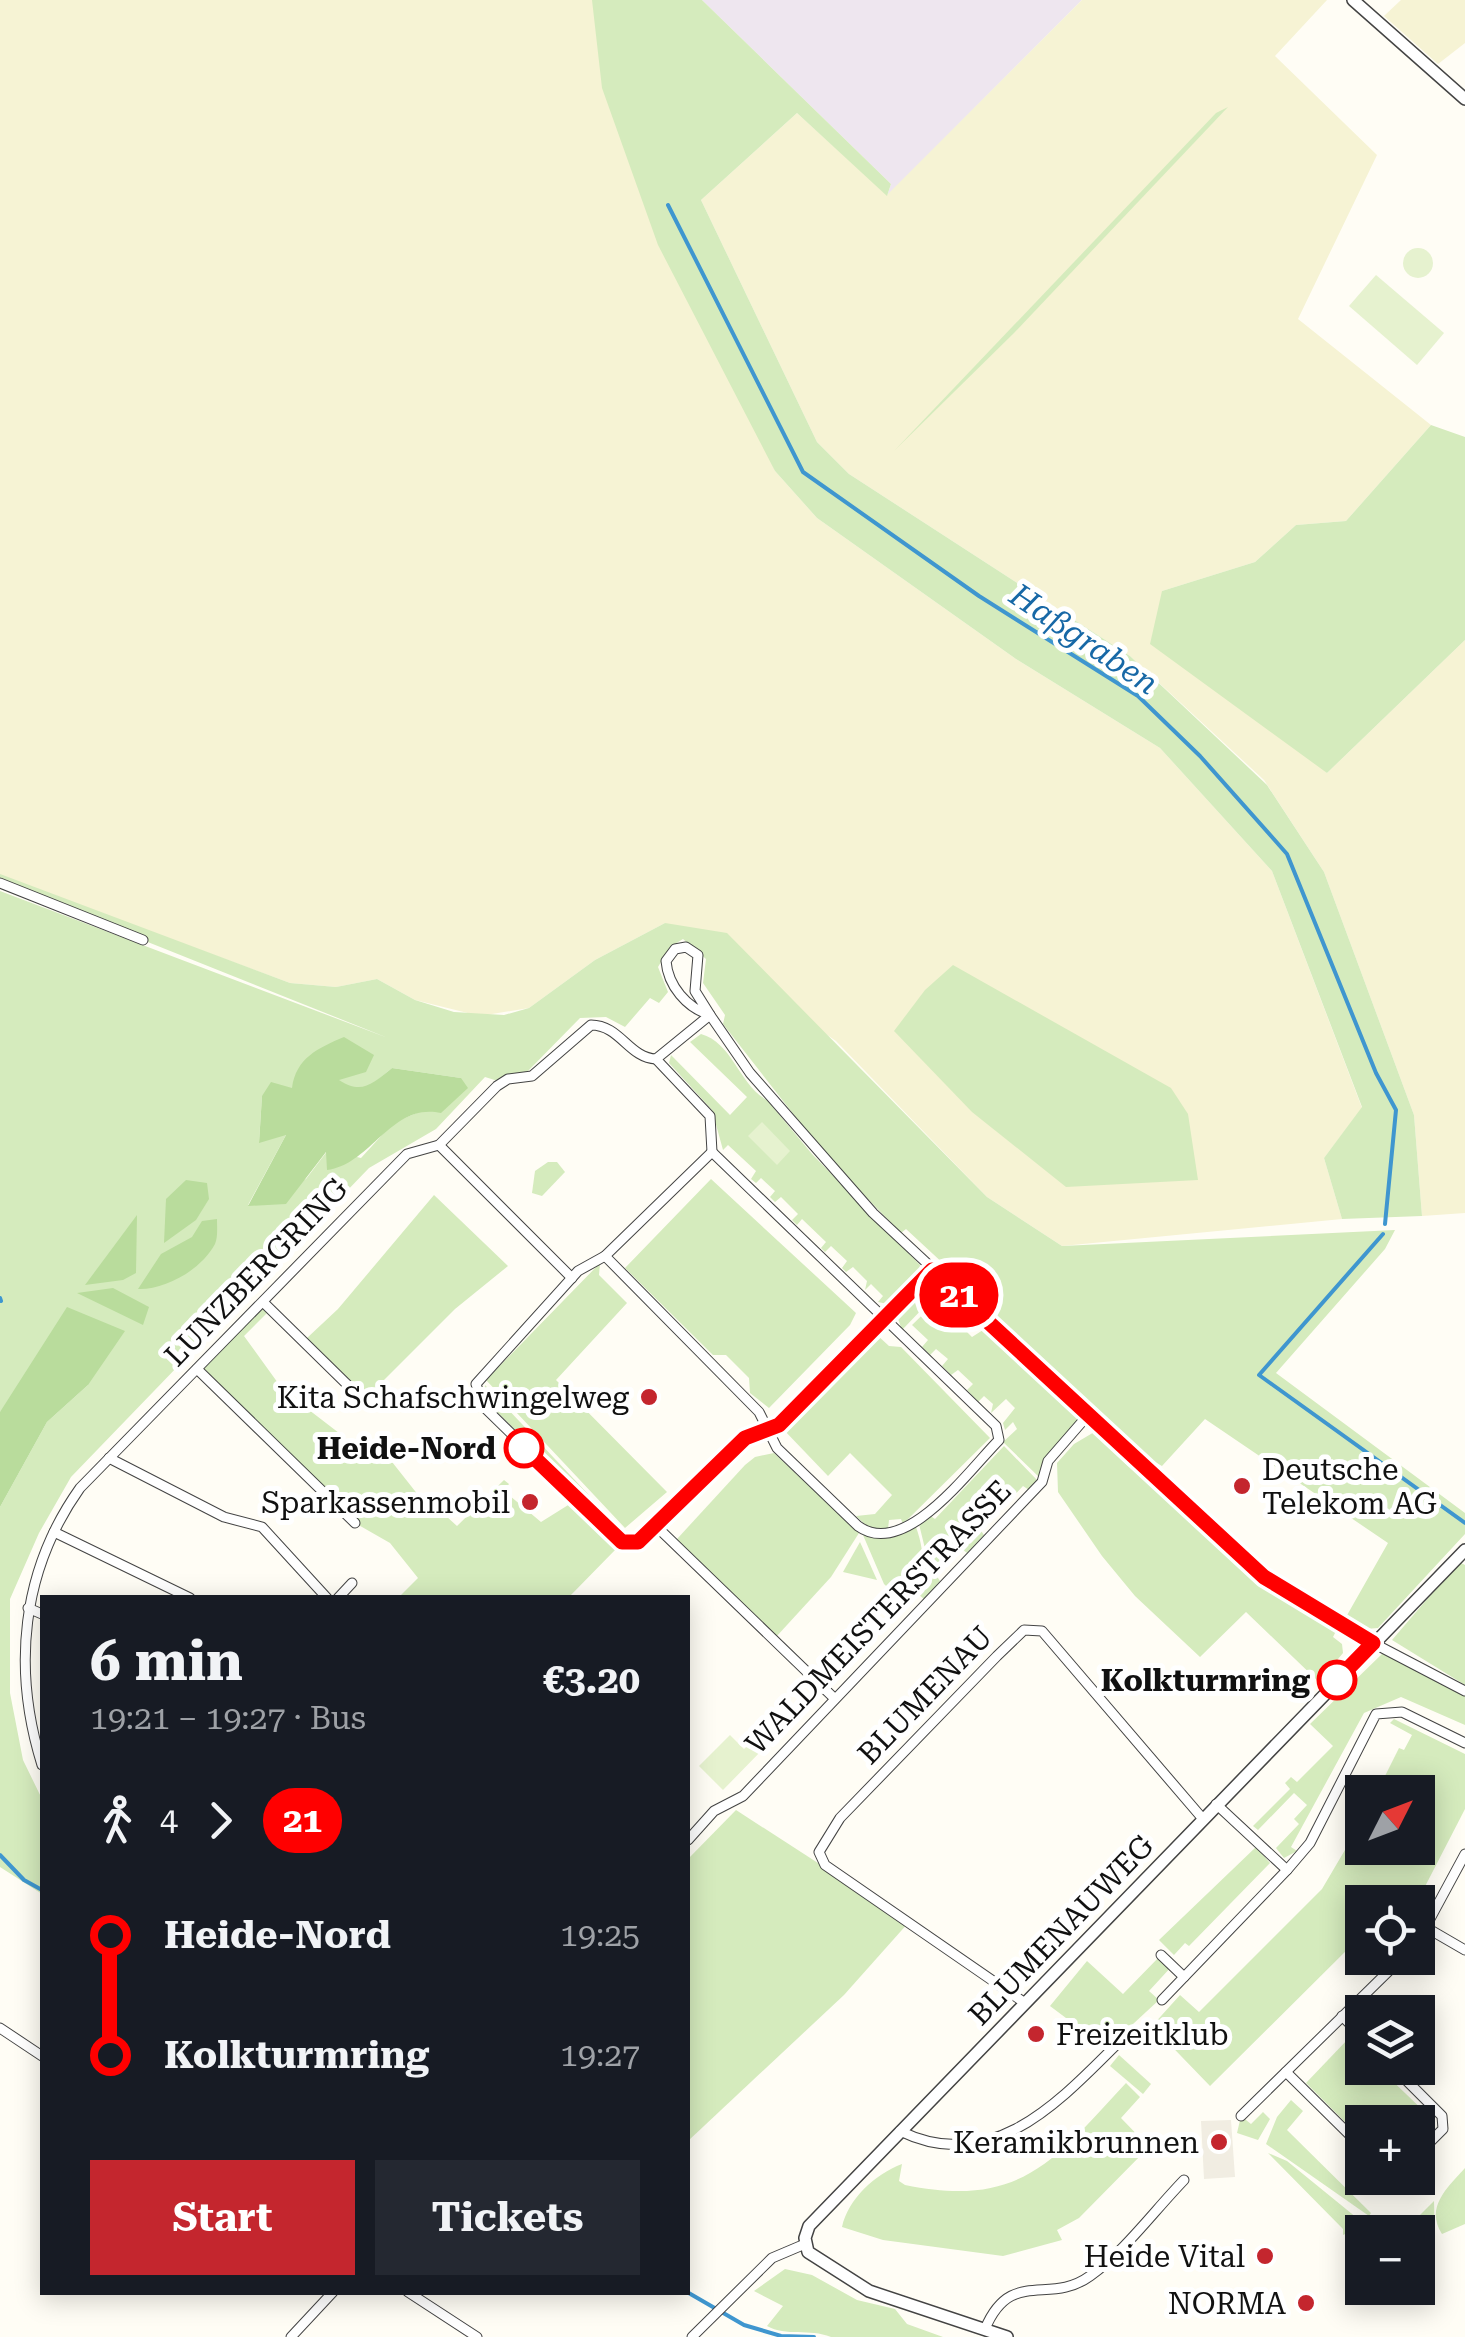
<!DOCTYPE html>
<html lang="en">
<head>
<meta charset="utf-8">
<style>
	body { margin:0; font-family:"Roboto Serif",serif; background:#242831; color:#f1f3f6; height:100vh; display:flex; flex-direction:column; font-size:38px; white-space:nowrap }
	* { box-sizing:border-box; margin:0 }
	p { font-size:32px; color:#9ea1a6 }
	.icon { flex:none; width:55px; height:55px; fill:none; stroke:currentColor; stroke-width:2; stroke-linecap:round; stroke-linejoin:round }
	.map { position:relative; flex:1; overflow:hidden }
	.sheet { position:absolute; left:40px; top:1595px; width:650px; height:700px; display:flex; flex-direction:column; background:#171b24; border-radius:0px; box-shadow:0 5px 25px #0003 }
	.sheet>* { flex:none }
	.badge { padding:0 20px; border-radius:32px; font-size:35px; line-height:65px }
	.needle { width:65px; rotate:48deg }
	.tools { position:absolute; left:1345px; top:1775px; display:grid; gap:20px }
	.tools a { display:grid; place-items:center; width:90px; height:90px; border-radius:0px; background:#171b24; box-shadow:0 5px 25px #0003; font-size:50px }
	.map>.badge { position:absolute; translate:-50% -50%; box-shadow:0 0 0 5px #fff }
	.legs { display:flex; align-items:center; gap:15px; height:110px; padding:0 50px; font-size:32px }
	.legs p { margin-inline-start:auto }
	.headline { display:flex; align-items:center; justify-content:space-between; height:170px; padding:0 50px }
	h1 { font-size:55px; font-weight:700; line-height:75px }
	.primary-button { display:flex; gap:20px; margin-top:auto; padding:20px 50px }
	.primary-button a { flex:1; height:115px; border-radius:0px; background:#c4262e; color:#fff; font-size:40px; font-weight:700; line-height:115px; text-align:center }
	.primary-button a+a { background:#242831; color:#f1f3f6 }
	ul { padding:0 50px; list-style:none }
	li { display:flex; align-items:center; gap:35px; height:120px; font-size:38px }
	li i { display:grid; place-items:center; width:15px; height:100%; margin:0 12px; background:currentColor }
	li i::after { content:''; width:25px; height:25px; margin:-12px; border:8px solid; border-radius:50%; background:#171b24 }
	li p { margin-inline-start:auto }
	li:first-child i { background:linear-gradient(#0000 50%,currentColor 0) }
	li:last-child i { background:linear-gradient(currentColor 50%,#0000 0) }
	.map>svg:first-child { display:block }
	.industrial { fill:#eee6ef }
	.farmland { fill:#f6f3d4 }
	.green { fill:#d5ebbd; fill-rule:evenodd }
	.forest { fill:#b9dc9c }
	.pitch { fill:#e6f2cf }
	.plaza { fill:#f1ede2 }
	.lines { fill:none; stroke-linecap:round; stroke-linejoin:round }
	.stream { stroke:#3f96cf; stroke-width:4 }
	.minor-casing { stroke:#444; stroke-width:11 }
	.tertiary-casing { stroke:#444; stroke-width:14 }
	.minor { stroke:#fff; stroke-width:9 }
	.tertiary { stroke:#fff; stroke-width:11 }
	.line-1-casing { stroke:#fff; stroke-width:22 }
	.line-1 { stroke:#f00; stroke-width:15 }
	.poi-dot { fill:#c4262e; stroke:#fff; stroke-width:4 }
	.stop-1-dot { fill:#fff; stroke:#f00; stroke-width:5 }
	.labels { text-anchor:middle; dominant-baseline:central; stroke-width:10; stroke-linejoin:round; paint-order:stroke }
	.street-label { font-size:30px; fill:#111; stroke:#fff }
	.poi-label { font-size:30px; fill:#111; stroke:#fff; text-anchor:end }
	.stop-label { font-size:30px; font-weight:bold; fill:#111; stroke:#fff; text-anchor:end }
	.water-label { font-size:32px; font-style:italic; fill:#1768a6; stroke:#fff }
</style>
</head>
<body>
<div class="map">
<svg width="1465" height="2337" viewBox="0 0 1465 2337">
	<rect width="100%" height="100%" fill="#fffdf5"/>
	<polygon class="industrial" points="702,0 1082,0 887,196 891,184"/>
	<g class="farmland">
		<polygon points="0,0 593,0 775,471 817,518 1016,659 1160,748 1272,871 1362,1108 1324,1158 1342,1219 1062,1246 987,1197 836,1041 665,923 595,960 529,1008 480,1016 415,1000 377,979 336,987 290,983 0,876"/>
		<polygon points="1082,0 1327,0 1275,56 1377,155 1298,319 1431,425 1346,521 1296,525 1255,562 1162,591 1327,773 1465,640 1465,1213 1422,1216 1414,1115 1324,872 1264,780 1130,656 849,474 817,442 701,200 797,113 887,195"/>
		<polygon points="1401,0 1465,0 1465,43 1438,64 1384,16"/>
	</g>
	<g class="green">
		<polygon points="592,0 702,0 891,184 887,196 797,113 701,200 817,442 849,474 1130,656 1267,785 1324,872 1414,1115 1422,1216 1342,1219 1324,1158 1362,1107 1272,871 1160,748 1016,659 817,518 775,471 658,245 602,88"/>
		<polygon points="1228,107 1014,333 894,451 1216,113"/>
		<polygon points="1431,425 1465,437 1465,640 1327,773 1150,644 1162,591 1255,562 1296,525 1346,521"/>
		<path d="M0 874 290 983 336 987 377 979 415 1000 454 1012 504 1015 529 1008 595 960 665 923 727 933 987 1197 1062 1246 1395 1230 1385 1249 1276 1373 1465 1513V1534L1378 1628 1366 1629 1346 1617 1388 1543 1205 1419 1162 1466 1143 1455 956 1286 960 1279 906 1229 901 1233 826 1156 723 1024 725 1015 703 983 706 959 683 939 670 947 658 967 668 992 659 1003 650 998 625 1027 606 1017 580 1018 527 1072 508 1075 501 1082 485 1077 436 1129 369 1168 71 1477 39 1533 10 1599V1693L23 1760 42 1799V1894L0 1867V1507L47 1422 88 1385 0 1412V891L388 1038 0 883ZM392 1068 461 1078 426 1109 393 1123 361 1158 328 1150 306 1179 248 1205 287 1133 259 1142 262 1096 337 1080 355 1090 368 1088Z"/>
		<polygon points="953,965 1171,1088 1188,1114 1198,1180 1066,1187 972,1112 894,1031 925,990"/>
		<path d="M701 1034C733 1043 739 1085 767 1100L812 1154 920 1265 918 1277 892 1305 878 1302 883 1296 871 1284 865 1290 867 1281 853 1267 846 1272 842 1268 847 1261 831 1246 825 1252 821 1248 826 1242 802 1219 797 1225 792 1220 798 1214 781 1197 775 1202 770 1197 775 1191 761 1178 756 1183 751 1179 756 1171 728 1145 723 1150 712 1110 669 1063 671 1055 730 1115 747 1097 690 1042Z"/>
		<polygon points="548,1162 557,1162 565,1172 542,1196 532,1193 535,1171"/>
		<polygon points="711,1179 856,1313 850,1325 769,1408 750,1393 749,1378 726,1355 713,1355 625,1268"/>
		<polygon points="434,1195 508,1266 455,1309 367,1397 307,1338 338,1309"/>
		<polygon points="600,1263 599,1275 627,1303 556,1380 667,1492 625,1528 486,1380"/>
		<polygon points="944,1294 969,1316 966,1331 972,1337 983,1330 993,1331 1076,1408 1080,1418 1043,1461 1039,1477 1003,1442 1017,1429 1013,1422 1005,1430 1003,1423 1015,1408 1006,1399 991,1413 993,1404 984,1396 978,1402 967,1390 973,1384 958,1370 951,1375 942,1366 948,1359 936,1349 930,1355 922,1347 928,1340 912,1325"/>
		<polygon points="914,1299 927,1304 902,1330 897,1316"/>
		<polygon points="263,1302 271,1309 244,1336 283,1390 339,1433 352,1449 381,1448 430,1510 435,1506 457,1526 504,1480 509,1484 504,1491 541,1522 573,1502 616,1549 569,1597 399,1597 418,1578 390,1543 355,1523 197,1369"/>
		<polygon points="877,1335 889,1346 901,1347 990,1438 903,1524 901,1519 889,1520 888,1529 870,1529 856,1516 875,1514 892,1495 850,1453 828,1476 783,1429"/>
		<polygon points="485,1385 588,1494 604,1518 492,1407 484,1396"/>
		<path d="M1096 1431C1120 1445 1112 1463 1147 1476L1270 1587 1336 1631 1333 1637 1342 1644 1343 1653 1319 1682 1246 1612 1200 1657 1135 1596 1102 1556 1058 1492 1057 1463 1074 1444Z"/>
		<polygon points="1004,1446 1038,1481 1029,1490 1023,1486 981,1531 984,1535 967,1553 962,1549 936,1575 940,1581 924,1599 913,1590 928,1561 919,1524 929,1515 935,1519"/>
		<polygon points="774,1453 859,1533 831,1577 776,1637 677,1539 745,1465 755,1457"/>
		<path d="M916 1527C927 1559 925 1576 898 1597L884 1584 863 1535 887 1537Z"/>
		<polygon points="860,1542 877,1580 843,1572"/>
		<polygon points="1459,1562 1465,1565 1465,1685 1392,1640"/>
		<polygon points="1383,1653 1465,1695 1465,1725 1401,1697 1364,1713 1291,1847 1297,1851 1284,1858 1276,1848 1299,1824 1294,1819 1307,1805 1294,1793 1258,1830 1253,1826 1290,1789 1285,1783 1291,1777 1297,1782 1333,1746 1310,1724"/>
		<polygon points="1394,1719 1465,1754 1465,1809 1417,1902 1362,1902 1361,1936 1210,2086 1152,2026 1180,1995 1199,2012 1322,1889 1362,1821 1362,1848 1418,1848 1418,1792 1377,1792 1399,1748 1404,1750 1412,1735 1390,1723"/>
		<polygon points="736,1810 909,1922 844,1995 688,2141 688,1859"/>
		<polygon points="1256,1847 1270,1863 1189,1946 1185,1943 1174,1955 1159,1940"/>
		<polygon points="1161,1955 1172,1966 1149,1991 1159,2000 1120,2036 1113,2038 1070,2021 1050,2006 1087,1961 1123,1994"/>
		<polygon points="1349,2038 1362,2051 1362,2068 1379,2068 1432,2119 1418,2134 1418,2122 1362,2122 1362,2139 1306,2083"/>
		<polygon points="1119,2055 1151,2084 1143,2094 1110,2066"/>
		<path d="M1126 2083 1140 2097 1121 2118 1149 2147 1079 2218 1057 2230 1062 2240 1003 2256 883 2240 842 2227C848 2199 875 2174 902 2164L899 2181 905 2185C1022 2209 1055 2159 1126 2083Z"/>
		<polygon points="1291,2100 1303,2111 1287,2130 1371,2213 1369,2216 1266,2144 1277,2117"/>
		<polygon points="1263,2112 1270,2119 1258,2140 1237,2133 1241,2116 1251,2124"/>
		<polygon points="1268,2153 1287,2161 1357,2218 1355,2230 1343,2235 1343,2229"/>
		<path d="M1465 2168V2224L1442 2234C1425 2207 1447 2188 1465 2168Z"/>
		<polygon points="1434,2201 1435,2240 1418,2247 1418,2232 1403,2232"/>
		<path d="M785 2269 812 2275 857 2300 895 2309 907 2324 943 2337H831C809 2328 786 2337 767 2326L783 2306 754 2291Z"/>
	</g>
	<g class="forest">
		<path d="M344 1037 374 1055 366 1072 339 1080C362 1095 372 1084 392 1068L461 1078 468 1088 441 1113C391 1102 372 1164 327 1170L326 1152 286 1204 248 1206 286 1135 259 1143 262 1096 271 1082 292 1088C296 1058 318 1048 344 1037Z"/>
		<polygon points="186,1180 207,1183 209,1199 196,1220 164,1243 166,1199"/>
		<polygon points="137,1215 136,1273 123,1280 85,1285"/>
		<path d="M217 1219C217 1226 218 1238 215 1244 201 1270 165 1290 138 1289L161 1254 192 1237 202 1221Z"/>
		<polygon points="113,1288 149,1307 143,1325 77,1293"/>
		<polygon points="67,1307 125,1331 88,1385 47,1422 0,1507 0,1412"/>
	</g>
	<g class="pitch">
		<circle cx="1418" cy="263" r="15"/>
		<polygon points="1376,275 1444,333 1417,365 1349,306"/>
		<polygon points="762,1122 790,1151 777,1165 748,1136"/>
		<polygon points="730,1735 744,1749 759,1735 768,1744 723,1790 699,1766"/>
	</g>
	<polygon class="plaza" points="1231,2120 1235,2177 1204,2179 1201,2121"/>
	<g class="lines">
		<g class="stream">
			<polyline points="668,205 803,472 979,596 1138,696 1200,756 1287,854 1376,1073 1396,1110 1385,1224"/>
			<polyline points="1383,1234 1259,1375 1465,1523"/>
			<polyline points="0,1298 1,1301"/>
			<polyline points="0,1855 24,1880 42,1890"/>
			<polyline points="687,2292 744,2325 781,2336 814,2337"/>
		</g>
		<g class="minor-casing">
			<g id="minor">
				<polyline points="0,883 143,940"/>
				<path d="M710 1015C687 1008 668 986 666 961L675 949 686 947 698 955 695 991 710 1015 750 1073 873 1213 1264 1577 1373 1643 1465 1691"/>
				<polyline points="656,1059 710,1116 712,1152"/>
				<polyline points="439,1145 572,1278"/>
				<polyline points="712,1152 605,1256 578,1271 476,1384 483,1406 624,1544 642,1540 745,1438 779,1425 932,1270"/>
				<path d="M605 1256 759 1412 777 1448 858 1526C905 1560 969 1470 999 1440L996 1426 712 1152"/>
				<polyline points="263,1302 366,1403"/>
				<polyline points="197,1369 355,1523"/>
				<polyline points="109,1458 224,1517 262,1527 327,1598"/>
				<polyline points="657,1527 833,1697"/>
				<polyline points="54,1532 190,1598"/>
				<polyline points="338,1598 352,1583"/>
				<polyline points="28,1608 42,1614"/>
				<path d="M42 1765C12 1669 21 1571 80 1488L407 1154 439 1145 497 1086 508 1079 532 1076 591 1025C620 1025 629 1058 656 1059L710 1015"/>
				<polyline points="688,1840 714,1811 743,1796 1042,1482 1048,1461 1088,1415"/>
				<polyline points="1287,1870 1310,1843 1376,1714 1402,1712 1465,1743"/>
				<polyline points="1427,1928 1465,1950"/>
				<polyline points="1418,1941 1465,1854"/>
				<polyline points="1161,1955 1184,1977"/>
				<polyline points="1162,2000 1287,1870 1216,1804"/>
				<polyline points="1025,2003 825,1865 819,1852 840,1818 997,1656 1024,1630 1042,1631 1203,1819"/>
				<polyline points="1342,2016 1362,2036"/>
				<polyline points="0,2028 42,2056"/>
				<polyline points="1394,2068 1442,2116 1443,2129 1418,2154"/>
				<polyline points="1286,2072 1362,2147"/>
				<polyline points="1241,2116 1402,1958"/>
				<path d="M900 2131C990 2175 1056 2105 1116 2045"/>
				<polyline points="408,2292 477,2337"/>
				<path d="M985 2329C1011 2267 1049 2306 1090 2276 1124 2252 1154 2211 1184 2180"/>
				<polyline points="291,2337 333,2292"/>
				<polyline points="692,2337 772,2258 805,2244"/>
			</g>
		</g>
		<g class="tertiary-casing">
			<g id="tertiary">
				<polyline points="1353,0 1465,99"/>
				<polyline points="1007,2337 869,2291 808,2252 805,2238 809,2226 1465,1550"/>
			</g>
		</g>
		<use href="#minor" class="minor"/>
		<use href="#tertiary" class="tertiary"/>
	</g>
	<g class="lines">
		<g class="line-1-casing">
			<polyline id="line-1" points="524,1448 622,1542 638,1542 745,1438 779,1425 932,1270 1264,1577 1373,1643 1337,1680"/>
		</g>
		<use href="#line-1" class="line-1"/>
	</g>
	<g class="poi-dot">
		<circle cx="649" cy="1397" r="10"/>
		<circle cx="1242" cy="1486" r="10"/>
		<circle cx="530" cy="1502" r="10"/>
		<circle cx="1036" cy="2034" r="10"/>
		<circle cx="1219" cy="2142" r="10"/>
		<circle cx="1265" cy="2256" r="10"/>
		<circle cx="1306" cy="2303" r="10"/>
	</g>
	<g class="stop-1-dot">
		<circle cx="524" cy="1448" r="18"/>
		<circle cx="1337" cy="1680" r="18"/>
	</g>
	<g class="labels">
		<g class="street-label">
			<text transform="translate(256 1272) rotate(-46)">LUNZBERGRING</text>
			<text transform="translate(878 1617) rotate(-46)">WALDMEISTERSTRASSE</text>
			<text transform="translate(925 1695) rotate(-46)">BLUMENAU</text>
			<text transform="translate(1061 1930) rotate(-46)">BLUMENAUWEG</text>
		</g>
		<g class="poi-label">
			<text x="629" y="1397">Kita Schafschwingelweg</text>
			<text x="1262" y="1469" text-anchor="start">Deutsche<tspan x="1262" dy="34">Telekom AG</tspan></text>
			<text x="510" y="1502">Sparkassenmobil</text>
			<text x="1056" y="2034" text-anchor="start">Freizeitklub</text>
			<text x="1199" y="2142">Keramikbrunnen</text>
			<text x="1245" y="2256">Heide Vital</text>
			<text x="1286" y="2303">NORMA</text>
		</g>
		<g class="stop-label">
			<text x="496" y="1448">Heide-Nord</text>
			<text x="1310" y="1680">Kolkturmring</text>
		</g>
		<g class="water-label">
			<text transform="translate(1084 639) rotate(34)">Haßgraben</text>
		</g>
	</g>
</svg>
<div class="tools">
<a><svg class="needle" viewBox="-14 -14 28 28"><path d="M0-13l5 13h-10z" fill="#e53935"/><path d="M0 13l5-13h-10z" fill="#9ea1a6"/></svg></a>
<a><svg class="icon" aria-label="locate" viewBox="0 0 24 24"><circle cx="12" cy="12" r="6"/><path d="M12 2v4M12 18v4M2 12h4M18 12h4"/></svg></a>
<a><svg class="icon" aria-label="layers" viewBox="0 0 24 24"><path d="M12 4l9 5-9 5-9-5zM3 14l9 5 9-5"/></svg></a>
<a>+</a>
<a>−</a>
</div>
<b class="badge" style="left:959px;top:1295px;background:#f00;color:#fff">21</b>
<section class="sheet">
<div class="headline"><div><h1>6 min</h1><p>19:21 – 19:27 · Bus</p></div><b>€3.20</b></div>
<div class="legs"><svg class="icon" aria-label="walk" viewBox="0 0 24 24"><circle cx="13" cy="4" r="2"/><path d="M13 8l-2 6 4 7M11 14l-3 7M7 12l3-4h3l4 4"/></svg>4<svg class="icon" aria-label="forward" viewBox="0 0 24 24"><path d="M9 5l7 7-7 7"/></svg><b class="badge" style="background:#f00;color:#fff">21</b></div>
<ul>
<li><i style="color:#f00"></i><b>Heide-Nord</b><p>19:25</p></li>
<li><i style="color:#f00"></i><b>Kolkturmring</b><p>19:27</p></li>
</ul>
<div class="primary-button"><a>Start</a><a>Tickets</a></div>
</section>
</div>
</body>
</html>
